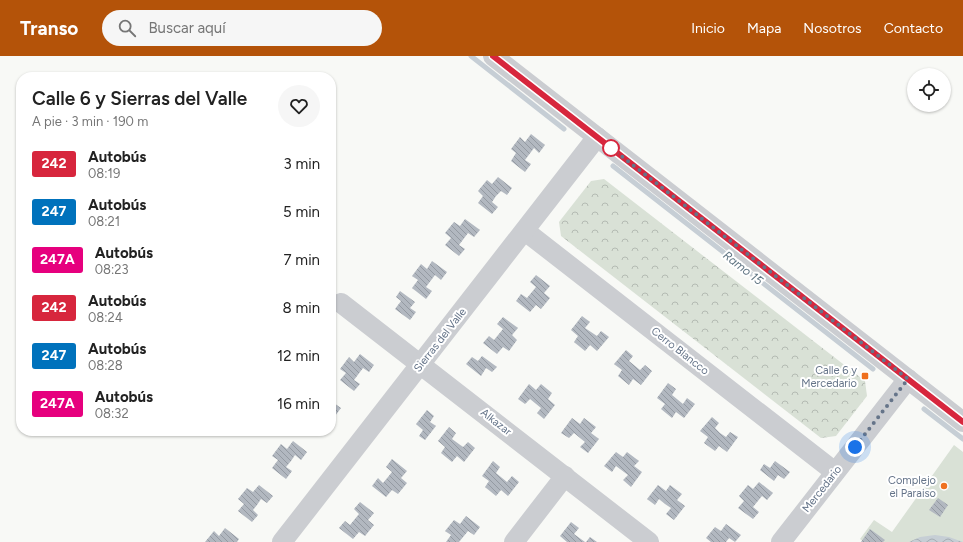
<!DOCTYPE html>
<html lang="es">
<head>
<meta charset="utf-8">
<style>
	body { margin:0; font-family:Figtree,sans-serif; background:#f6f6f6; color:#222; height:100vh; display:flex; flex-direction:column; font-size:15px; white-space:nowrap }
	* { box-sizing:border-box; margin:0 }
	p { font-size:13px; color:#767676 }
	.icon { flex:none; width:22px; height:22px; fill:none; stroke:currentColor; stroke-width:2; stroke-linecap:round; stroke-linejoin:round }
	.map { position:relative; flex:1; overflow:hidden }
	.drawer { position:absolute; left:16px; top:16px; width:320px; height:364px; display:flex; flex-direction:column; background:#fff; border-radius:16px; box-shadow:0 1px 3px #0004 }
	.drawer>* { flex:none }
	.badge { padding:0 8px; border-radius:3px; font-size:14px; line-height:26px }
	.tools { position:absolute; left:907px; top:12px; display:grid; gap:8px }
	.tools a { display:grid; place-items:center; width:44px; height:44px; border-radius:50%; background:#fff; box-shadow:0 1px 3px #0004; font-size:20px }
	.you { position:absolute; width:20px; height:20px; margin:-10px; border:3px solid #fff; border-radius:50%; background:#1a73e8; box-shadow:0 0 0 6px #1a73e833 }
	.map>.badge { position:absolute; translate:-50% -50%; box-shadow:0 0 0 2px #fff }
	.round { display:grid; place-items:center; flex:none; width:42px; height:42px; border-radius:21px; background:#f6f6f6 }
	.head { display:flex; align-items:center; justify-content:space-between; height:68px; padding:0 16px }
	h1 { font-size:19px; font-weight:600; line-height:30px }
	ul { padding:0; list-style:none }
	li { display:flex; align-items:center; gap:12px; height:48px; padding:0 16px }
	li div { flex:1 }
	li b { display:block; font-size:15px }
	li em { font-style:normal }
	li .badge { min-width:44px; font-weight:700; text-align:center }
	header { display:flex; align-items:center; gap:24px; box-sizing:border-box; height:56px; padding:0 20px; background:#b45309; color:#fff }
	header strong { font-size:19px }
	nav { display:flex; gap:22px; margin-inline-start:auto; font-size:14px }
	.search { width:280px; height:36px; background:#f6f6f6; display:flex; align-items:center; gap:10px; box-sizing:border-box; padding:0 14px; border-radius:22px; color:#767676; font-size:15px }
	.map>svg:first-child { display:block }
	.forest { fill:url(#forest-crowns) }
	.pitch { fill:#d9e1d6 }
	.water { fill:url(#water-waves) }
	.lines { fill:none; stroke-linecap:round; stroke-linejoin:round }
	.stream { stroke:#c6ced5; stroke-width:5 }
	.building { fill:url(#building-back-hatch) }
	.minor { stroke:#cbcdd1; stroke-width:20 }
	.line-casing { stroke:#fff; stroke-width:9 }
	.line { stroke:#d7263d; stroke-width:6 }
	.walk { stroke:#657489; stroke-width:4; stroke-dasharray:0 7.2 }
	.stop-dot { fill:#fff; stroke:#d7263d; stroke-width:2 }
	.poi-dot { fill:#ef701f; stroke:#fff; stroke-width:1.5 }
	.labels { text-anchor:middle; dominant-baseline:central; stroke-width:4; stroke-linejoin:round; paint-order:stroke }
	.street-label { font-size:11px; fill:#657489; stroke:#fff }
	.poi-label { font-size:11px; fill:#657489; stroke:#fff; text-anchor:end }
	.water-label { font-size:12px; font-style:italic; fill:#617684; stroke:#fff }
</style>
</head>
<body>
<header>
<strong>Transo</strong>
<div class="search"><svg class="icon" aria-label="search" viewBox="0 0 24 24"><circle cx="10" cy="10" r="6"/><path d="M15 15l6 6"/></svg>Buscar aquí</div>
<nav><a>Inicio</a><a>Mapa</a><a>Nosotros</a><a>Contacto</a></nav>
</header>
<div class="map">
<svg width="963" height="486" viewBox="0 0 963 486">
	<defs>
		<pattern id="forest-crowns" width="20" height="18" patternUnits="userSpaceOnUse"><rect width="20" height="18" fill="#d9e1d6"/><path d="M2 6a3 3 0 1 1 6 0M12 15a3 3 0 1 1 6 0" fill="none" stroke="#b4bbb3"/></pattern>
		<pattern id="water-waves" width="16" height="10" patternUnits="userSpaceOnUse"><rect width="16" height="10" fill="#c6ced5"/><path d="M0 5q4-4 8 0t8 0" fill="none" stroke="#a4acb3"/></pattern>
		<pattern id="building-back-hatch" width="6" height="6" patternUnits="userSpaceOnUse"><rect width="6" height="6" fill="#b2b8c0"/><path d="M-1 5l2 2M0 0l6 6M5-1l2 2" fill="none" stroke="#949aa2"/></pattern>
	</defs>
	<rect width="100%" height="100%" fill="#f8f9f6"/>
	<polygon class="forest" points="604,123 865,325 867,340 836,380 821,382 561,180 559,166 591,125"/>
	<polygon class="pitch" points="954,389 963,396 963,486 864,486 860,483 874,464 892,476"/>
	<polygon class="water" points="935,479 949,481 963,486 909,486 920,481"/>
	<g class="lines">
		<g class="stream">
			<polyline points="471,0 564,73"/>
			<polyline points="613,110 873,313"/>
			<polyline points="924,353 963,383"/>
		</g>
	</g>
	<g class="building">
		<polygon points="531,78 545,89 539,97 534,92 525,104 531,108 525,116 511,105 516,97 511,93 520,81 525,86"/>
		<polygon points="498,121 512,132 507,139 501,135 496,140 492,146 498,151 492,158 478,147 483,140 478,135 487,124 492,128"/>
		<polygon points="465,163 480,174 474,181 468,177 459,189 465,193 459,200 445,189 451,182 445,177 454,166 460,170"/>
		<polygon points="432,205 447,216 441,224 435,219 426,231 432,235 426,243 412,232 418,224 412,220 421,208 427,213"/>
		<polygon points="536,219 550,230 544,237 550,242 541,253 536,249 530,256 516,245 521,238 527,242 536,231 530,226"/>
		<polygon points="400,235 415,246 410,252 416,256 410,264 395,253 401,245 396,241"/>
		<polygon points="582,260 590,266 585,272 597,280 601,275 609,281 597,295 590,289 585,295 574,286 578,280 571,274"/>
		<polygon points="503,261 518,272 512,279 517,284 509,295 503,291 497,298 483,287 489,280 494,284 503,273 497,268"/>
		<polygon points="626,294 633,300 629,305 640,314 645,309 652,315 641,329 633,323 629,329 618,320 622,314 614,308"/>
		<polygon points="360,298 374,309 369,316 363,312 354,324 360,328 354,335 340,324 346,317 340,313 349,301 354,306"/>
		<polygon points="482,300 497,311 492,316 486,312 481,320 466,308 472,301 478,305"/>
		<polygon points="668,327 676,333 672,339 683,348 687,342 695,348 684,362 676,356 672,362 661,353 665,348 657,342"/>
		<polygon points="529,328 536,334 541,328 552,337 548,343 555,349 544,363 537,357 541,352 530,343 525,348 518,343"/>
		<polygon points="331,345 341,352 335,360 331,357"/>
		<polygon points="427,354 434,360 430,366 436,370 425,384 419,380 423,374 416,368"/>
		<polygon points="712,361 719,367 715,372 720,377 726,381 730,376 738,381 727,396 719,390 715,395 704,387 708,381 700,375"/>
		<polygon points="572,362 580,368 584,362 596,371 591,377 599,383 588,397 580,391 585,386 574,377 569,382 561,377"/>
		<polygon points="449,371 456,377 452,383 463,391 468,386 475,392 464,406 457,400 452,406 441,397 445,391 438,385"/>
		<polygon points="293,385 307,396 301,404 295,399 291,405 286,411 292,415 286,423 272,412 278,404 272,400 281,388 287,393"/>
		<polygon points="616,396 623,401 627,396 639,405 634,410 642,416 631,431 623,424 628,419 616,410 612,416 604,410"/>
		<polygon points="392,403 407,415 401,422 407,427 398,438 392,434 386,441 372,430 378,422 383,427 388,421 392,416 386,411"/>
		<polygon points="493,405 500,411 496,417 507,426 512,420 519,426 508,440 501,434 496,440 485,431 489,425 482,420"/>
		<polygon points="775,405 790,416 784,423 778,419 774,425 760,414 764,408 770,412"/>
		<polygon points="759,426 773,437 767,444 762,440 753,451 759,456 753,463 738,452 744,445 739,440 748,429 753,433"/>
		<polygon points="259,429 273,440 267,447 261,443 257,449 253,454 258,459 252,466 238,455 244,448 238,443 247,432 253,436"/>
		<polygon points="658,429 666,435 670,429 682,438 677,444 685,450 674,464 666,458 671,452 665,448 659,443 655,449 647,443"/>
		<polygon points="938,442 948,449 940,461 929,454"/>
		<polygon points="360,446 374,457 368,464 374,469 365,480 359,476 353,483 339,472 345,465 350,469 359,458 354,453"/>
		<polygon points="466,460 480,471 474,479 468,475 459,486 446,486 451,479 445,475 454,464 460,468"/>
		<polygon points="571,466 579,472 574,478 585,486 567,486 560,480"/>
		<polygon points="726,468 741,479 735,486 729,482 726,486 711,486 706,482 715,471 721,475"/>
		<polygon points="225,472 239,483 237,486 205,486 214,475 219,480"/>
		<polygon points="870,473 885,484 883,486 861,486"/>
		<polygon points="590,481 597,486 586,486"/>
	</g>
	<g class="lines">
		<g class="minor">
			<polyline points="493,0 963,366"/>
			<polyline points="525,175 835,416"/>
			<polyline points="341,247 649,486"/>
			<polyline points="282,486 597,81"/>
			<polyline points="514,486 565,420"/>
			<polyline points="781,486 908,323"/>
		</g>
	</g>
	<g class="lines">
		<g class="line-casing">
			<polyline id="line" points="493,0 963,366"/>
		</g>
		<use href="#line" class="line"/>
		<polyline class="walk" points="611,92 908,323 855,391"/>
	</g>
	<circle class="stop-dot" cx="611" cy="92" r="8"/>
	<g class="poi-dot">
		<rect x="861" y="316" width="8" height="8" rx="2"/>
		<circle cx="944" cy="430" r="4"/>
	</g>
	<g class="labels">
		<g class="street-label">
			<text transform="translate(440 284) rotate(-52)">Sierras del Valle</text>
			<text transform="translate(680 295) rotate(38)">Cerro Blancco</text>
			<text transform="translate(496 366) rotate(38)">Alkazar</text>
			<text transform="translate(822 433) rotate(-52)">Mercedario</text>
		</g>
		<g class="poi-label">
			<text x="857" y="314">Calle 6 y<tspan x="857" dy="13">Mercedario</tspan></text>
			<text x="936" y="424">Complejo<tspan x="936" dy="13">el Paraiso</tspan></text>
		</g>
		<g class="water-label">
			<text transform="translate(743 212) rotate(38)">Ramo 15</text>
		</g>
	</g>
</svg>
<div class="tools">
<a><svg class="icon" aria-label="locate" viewBox="0 0 24 24"><circle cx="12" cy="12" r="6"/><path d="M12 2v4M12 18v4M2 12h4M18 12h4"/></svg></a>
</div>
<div class="you" style="left:855px;top:391px"></div>
<section class="drawer">
<div class="head"><div><h1>Calle 6 y Sierras del Valle</h1><p>A pie · 3 min · 190 m</p></div><a class="round"><svg class="icon" aria-label="heart" viewBox="0 0 24 24"><path d="M12 20l-8-8c-3-5 5-10 8-4 3-6 11-1 8 4z"/></svg></a></div>
<ul>
<li><span class="badge" style="background:#d7263d;color:#fff">242</span><div><b>Autobús</b><p>08:19</p></div><em>3 min</em></li>
<li><span class="badge" style="background:#0072bc;color:#fff">247</span><div><b>Autobús</b><p>08:21</p></div><em>5 min</em></li>
<li><span class="badge" style="background:#e6007e;color:#fff">247A</span><div><b>Autobús</b><p>08:23</p></div><em>7 min</em></li>
<li><span class="badge" style="background:#d7263d;color:#fff">242</span><div><b>Autobús</b><p>08:24</p></div><em>8 min</em></li>
<li><span class="badge" style="background:#0072bc;color:#fff">247</span><div><b>Autobús</b><p>08:28</p></div><em>12 min</em></li>
<li><span class="badge" style="background:#e6007e;color:#fff">247A</span><div><b>Autobús</b><p>08:32</p></div><em>16 min</em></li>
</ul>
</section>
</div>
</body>
</html>
